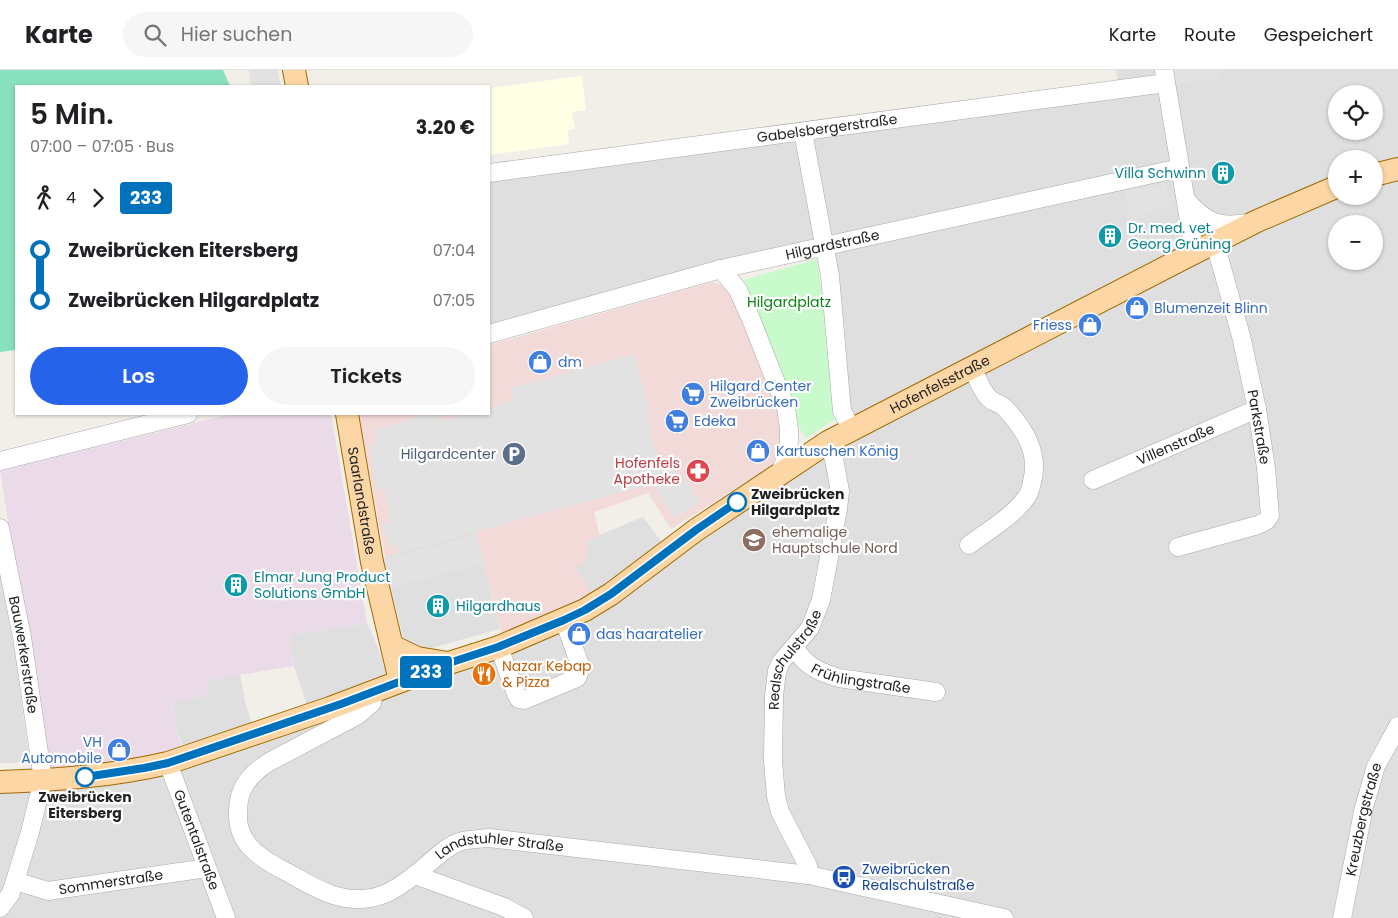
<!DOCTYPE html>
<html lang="de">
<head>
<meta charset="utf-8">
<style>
	body { margin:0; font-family:Poppins,sans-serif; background:#f6f6f6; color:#202124; height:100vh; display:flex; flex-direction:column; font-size:19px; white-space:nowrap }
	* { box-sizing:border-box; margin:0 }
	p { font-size:16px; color:#757577 }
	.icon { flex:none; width:28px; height:28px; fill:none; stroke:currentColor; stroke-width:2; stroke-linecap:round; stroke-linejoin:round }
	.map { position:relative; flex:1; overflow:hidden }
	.details { position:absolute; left:15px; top:15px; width:475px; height:330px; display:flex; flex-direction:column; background:#fff; border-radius:0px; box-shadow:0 1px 4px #0004 }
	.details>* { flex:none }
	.badge { padding:0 10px; border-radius:4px; font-size:18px; line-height:32px }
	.controls { position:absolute; left:1328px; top:15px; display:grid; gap:10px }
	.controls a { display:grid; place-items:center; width:55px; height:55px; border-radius:50%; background:#fff; box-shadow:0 1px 4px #0004; font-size:25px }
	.map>.badge { position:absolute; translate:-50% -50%; box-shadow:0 0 0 2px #fff }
	.legs { display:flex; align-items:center; gap:8px; height:55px; padding:0 15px; font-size:16px }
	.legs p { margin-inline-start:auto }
	.head { display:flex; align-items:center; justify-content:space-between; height:85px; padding:0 15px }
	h1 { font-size:28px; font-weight:600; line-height:38px }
	.primary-button { display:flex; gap:10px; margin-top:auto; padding:10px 15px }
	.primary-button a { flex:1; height:58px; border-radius:30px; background:#2563eb; color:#fff; font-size:20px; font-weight:600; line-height:58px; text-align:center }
	.primary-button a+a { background:#f6f6f6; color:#202124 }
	ul { padding:0 15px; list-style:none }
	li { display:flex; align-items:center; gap:18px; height:50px; font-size:19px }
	li i { display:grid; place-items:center; width:8px; height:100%; margin:0 6px; background:currentColor }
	li i::after { content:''; width:12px; height:12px; margin:-6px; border:4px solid; border-radius:50%; background:#fff }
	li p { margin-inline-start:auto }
	li:first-child i { background:linear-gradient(#0000 50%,currentColor 0) }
	li:last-child i { background:linear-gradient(currentColor 50%,#0000 0) }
	header { display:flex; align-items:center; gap:30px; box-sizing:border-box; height:70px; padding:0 25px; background:#fff; border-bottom:1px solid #e0e0e0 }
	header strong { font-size:24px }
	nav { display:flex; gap:28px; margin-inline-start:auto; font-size:18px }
	.search { width:350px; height:45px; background:#f6f6f6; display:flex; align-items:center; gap:12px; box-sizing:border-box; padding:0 18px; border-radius:28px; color:#757577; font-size:19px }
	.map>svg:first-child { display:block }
	.residential { fill:#e0dfdf; fill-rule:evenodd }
	.commercial { fill:#f2dad9 }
	.industrial { fill:#ebdbe8 }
	.education { fill:#ffffe5 }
	.park { fill:#c8facc }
	.pitch { fill:#88e0be }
	.parking { fill:#e2e2e2 }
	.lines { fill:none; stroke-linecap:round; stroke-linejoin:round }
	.minor-casing { stroke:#a9a9a9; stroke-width:19 }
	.major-casing { stroke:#a06b00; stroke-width:24 }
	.minor { stroke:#fff; stroke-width:18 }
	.major { stroke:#fcd6a4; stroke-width:22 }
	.line-1-casing { stroke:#fff; stroke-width:11 }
	.line-1 { stroke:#0072bc; stroke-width:8 }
	.stop-1-dot { fill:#fff; stroke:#0072bc; stroke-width:2.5 }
	.labels { text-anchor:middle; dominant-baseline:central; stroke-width:4.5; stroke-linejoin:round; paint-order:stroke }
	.street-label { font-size:14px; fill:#222; stroke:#fff }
	.culture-label { font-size:14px; fill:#0d838f; stroke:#fff; text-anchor:start }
	.park-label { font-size:14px; fill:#0c8416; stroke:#fff }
	.shop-label { font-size:14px; fill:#366cbe; stroke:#fff; text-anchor:start }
	.service-label { font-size:14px; fill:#4e5e75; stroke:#fff; text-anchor:end }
	.health-label { font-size:14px; fill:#be3a42; stroke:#fff; text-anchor:end }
	.stop-label { font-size:14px; font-weight:bold; fill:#222; stroke:#fff; text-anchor:start }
	.education-label { font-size:14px; fill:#785e54; stroke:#fff; text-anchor:start }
	.food-label { font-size:14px; fill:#c56008; stroke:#fff; text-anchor:start }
	.transit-label { font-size:14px; fill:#164399; stroke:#fff; text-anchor:start }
</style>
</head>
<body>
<header>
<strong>Karte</strong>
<div class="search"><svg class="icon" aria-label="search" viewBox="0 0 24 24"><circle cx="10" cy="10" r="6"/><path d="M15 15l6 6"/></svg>Hier suchen</div>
<nav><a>Karte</a><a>Route</a><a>Gespeichert</a></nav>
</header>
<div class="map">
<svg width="1398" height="848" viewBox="0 0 1398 848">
	<rect width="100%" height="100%" fill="#f2efe9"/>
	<g class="residential">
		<path d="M1116 0H1398V848H0V720L96 711 627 520 719 459 755 432 851 348 831 170 489 255V111L1118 13ZM1336 24H1374V61H1336ZM1336 89H1374V126H1336ZM1336 154H1374V191H1336Z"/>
		<polygon points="643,447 662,472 593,525 575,498 587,489 589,482 587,470"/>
		<polygon points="476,462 500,559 428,579 413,577 403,567 384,489 385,486"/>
		<polygon points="0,506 14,578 30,693 0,693"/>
		<polygon points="367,553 378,578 387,606 307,636 294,596 289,565"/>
		<polygon points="240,604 245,631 252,654 184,681 176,657 173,632 209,625 207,610"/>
	</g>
	<polygon class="commercial" points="713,212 725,216 737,229 782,353 782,380 769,398 671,459 648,423 594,442 600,466 587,470 589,482 587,489 575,498 593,525 502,565 476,462 385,486 359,344 489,344 489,275"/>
	<polygon class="industrial" points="231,344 331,344 367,553 289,565 294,596 208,610 210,625 173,632 176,657 181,676 156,685 49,702 0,401"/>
	<polygon class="education" points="582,6 586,40 572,42 575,59 568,60 569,74 489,85 489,18"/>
	<polygon class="park" points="817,189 840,346 806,368 796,353 795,340 744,210"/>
	<polygon class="pitch" points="0,0 223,0 230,16 16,16 16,280 0,282"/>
	<g class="parking">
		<polygon points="249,0 278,0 281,16 251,16"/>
		<polygon points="1173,0 1218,0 1219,8 1175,14"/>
		<polygon points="1166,114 1170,137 1156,139 1130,151 1125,121"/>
		<polygon points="634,284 650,342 646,344 658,392 680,405 692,418 700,433 673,448 653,414 399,482 398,475 389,476 383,454 391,452 385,419 377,420 369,375 377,373 374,360 431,344 439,344 441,351 466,344 489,344 489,338 514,330 511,318"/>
		<polygon points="477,465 484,493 391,518 384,489"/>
	</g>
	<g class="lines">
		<g class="minor-casing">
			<g id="minor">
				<polyline points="1164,0 1191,163 1196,183"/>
				<polyline points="803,62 830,206 842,341 852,360"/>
				<path id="s1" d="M489 103 1166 13"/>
				<path d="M1186 130C1206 152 1218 158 1249 153"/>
				<polyline points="721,199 738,220 751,249 786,338 789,359 789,371 787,386 780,402"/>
				<path id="s2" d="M489 264 721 199 1180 98"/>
				<polyline points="0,391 188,344"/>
				<path id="s3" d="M1093 410 1257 339"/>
				<path id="s4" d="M0 458 22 567 43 710 30 762 15 811 10 825 0 838"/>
				<path d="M969 475C987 461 1011 448 1025 429 1029 425 1031 418 1032 412 1040 383 1024 358 1004 337 1000 333 995 333 991 330 982 323 977 307 972 297"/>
				<polyline points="1178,477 1258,455 1266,451 1270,446 1266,398 1257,339 1241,266 1215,173"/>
				<polyline points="499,577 516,624 519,629 524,630 577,608 581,598 564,550"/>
				<path id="s5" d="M794 577C807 597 817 601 839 608L936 622"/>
				<path id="s6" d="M374 622 372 633 358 645 269 692C250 704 238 718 238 741 236 770 255 785 279 798 297 807 314 819 333 825 374 838 399 819 428 794 437 786 448 776 459 772 469 769 479 769 489 768L809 805 1004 848"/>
				<path id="s7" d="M168 693 226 848"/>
				<polyline points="415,805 504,837 524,848"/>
				<path id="s8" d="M809 805 808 796 780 742 776 726 773 691 774 626 777 601 781 592 810 558 821 530 838 439 840 421 834 389 828 372"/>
				<path id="s9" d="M15 811 48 821 207 798"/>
				<path id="s10" d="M1342 848 1364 737 1370 717 1376 696 1398 656"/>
			</g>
		</g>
		<g class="major-casing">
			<g id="major">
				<polyline points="294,0 297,16"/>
				<polyline points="1374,105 1398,99"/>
				<path id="s11" d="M347 344 372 492 400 611"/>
				<polyline points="392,576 417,588 448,593"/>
				<path id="s12" d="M0 712C57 710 112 706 168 693L330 638 449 593 499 577 585 540 611 524 696 460 828 372 1180 190 1257 151 1336 117"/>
			</g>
		</g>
		<use href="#minor" class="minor"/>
		<use href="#major" class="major"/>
	</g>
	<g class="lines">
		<g class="line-1-casing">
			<polyline id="line-1" points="85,707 144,698 168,693 341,634 449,593 498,577 564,550 585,540 611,524 696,460 737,432"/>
		</g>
		<use href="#line-1" class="line-1"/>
	</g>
	<defs>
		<g id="building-disc" transform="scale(1.25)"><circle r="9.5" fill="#0f9aa8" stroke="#fff"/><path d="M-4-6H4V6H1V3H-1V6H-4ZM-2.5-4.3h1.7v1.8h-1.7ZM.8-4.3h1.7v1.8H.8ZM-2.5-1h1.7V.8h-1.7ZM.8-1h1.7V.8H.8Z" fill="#fff"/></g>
		<g id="shop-disc" transform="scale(1.25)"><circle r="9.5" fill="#3f7fe0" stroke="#fff"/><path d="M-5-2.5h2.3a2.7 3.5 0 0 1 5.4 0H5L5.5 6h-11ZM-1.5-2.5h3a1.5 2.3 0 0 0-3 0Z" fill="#fff"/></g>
		<g id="supermarket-disc" transform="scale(1.25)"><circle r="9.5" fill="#3f7fe0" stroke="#fff"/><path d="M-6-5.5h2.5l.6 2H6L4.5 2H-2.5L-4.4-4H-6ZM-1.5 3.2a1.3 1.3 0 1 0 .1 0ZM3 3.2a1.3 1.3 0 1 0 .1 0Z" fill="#fff"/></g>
		<g id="parking-disc" transform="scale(1.25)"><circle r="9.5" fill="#5c6f8a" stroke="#fff"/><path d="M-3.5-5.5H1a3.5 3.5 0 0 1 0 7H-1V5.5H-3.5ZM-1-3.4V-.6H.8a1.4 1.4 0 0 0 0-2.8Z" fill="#fff"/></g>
		<g id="pharmacy-disc" transform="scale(1.25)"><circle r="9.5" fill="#e0444e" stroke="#fff"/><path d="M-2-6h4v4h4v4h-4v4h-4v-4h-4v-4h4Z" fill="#fff"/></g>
		<g id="school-disc" transform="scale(1.25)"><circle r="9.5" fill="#8d6e63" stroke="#fff"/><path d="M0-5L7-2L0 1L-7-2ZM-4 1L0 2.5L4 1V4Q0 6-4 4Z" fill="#fff"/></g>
		<g id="restaurant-disc" transform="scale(1.25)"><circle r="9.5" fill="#e8710a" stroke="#fff"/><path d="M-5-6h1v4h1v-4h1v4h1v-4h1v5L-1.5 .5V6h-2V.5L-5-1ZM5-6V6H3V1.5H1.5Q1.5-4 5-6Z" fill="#fff"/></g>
		<g id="bus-disc" transform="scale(1.25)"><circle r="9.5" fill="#1a4fb4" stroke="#fff"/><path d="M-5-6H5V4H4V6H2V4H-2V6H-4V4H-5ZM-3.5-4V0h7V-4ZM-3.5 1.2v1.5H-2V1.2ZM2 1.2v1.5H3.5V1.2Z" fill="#fff"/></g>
	</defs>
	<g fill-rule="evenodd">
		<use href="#building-disc" x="1223" y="103"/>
		<use href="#building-disc" x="1110" y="166"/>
		<use href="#shop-disc" x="1137" y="238"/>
		<use href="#shop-disc" x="1090" y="255"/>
		<use href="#shop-disc" x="540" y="292"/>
		<use href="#supermarket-disc" x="693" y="324"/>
		<use href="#supermarket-disc" x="677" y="351"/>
		<use href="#shop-disc" x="758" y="381"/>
		<use href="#parking-disc" x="514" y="384"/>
		<use href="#pharmacy-disc" x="698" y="401"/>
		<use href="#school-disc" x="754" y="470"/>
		<use href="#building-disc" x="236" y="515"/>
		<use href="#building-disc" x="438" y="536"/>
		<use href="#shop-disc" x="579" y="564"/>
		<use href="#restaurant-disc" x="484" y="604"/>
		<use href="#shop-disc" x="119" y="680"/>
		<use href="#bus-disc" x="844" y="807"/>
	</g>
	<g class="stop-1-dot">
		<circle cx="737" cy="432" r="9"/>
		<circle cx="85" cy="707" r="9"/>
	</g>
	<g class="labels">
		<g class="street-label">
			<text stroke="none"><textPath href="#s1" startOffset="341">Gabelsbergerstraße</textPath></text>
			<text stroke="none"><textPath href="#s2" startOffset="355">Hilgardstraße</textPath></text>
			<text stroke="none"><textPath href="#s12" startOffset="1035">Hofenfelsstraße</textPath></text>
			<text transform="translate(1259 357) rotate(80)">Parkstraße</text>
			<text stroke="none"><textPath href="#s3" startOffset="90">Villenstraße</textPath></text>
			<text stroke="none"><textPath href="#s11" startOffset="88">Saarlandstraße</textPath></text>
			<text stroke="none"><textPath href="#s4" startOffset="129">Bauwerkerstraße</textPath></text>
			<text stroke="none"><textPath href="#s8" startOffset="229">Realschulstraße</textPath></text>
			<text stroke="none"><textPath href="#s5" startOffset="78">Frühlingstraße</textPath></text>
			<text stroke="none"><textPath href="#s10" startOffset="101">Kreuzbergstraße</textPath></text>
			<text stroke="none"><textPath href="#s7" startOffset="82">Gutentalstraße</textPath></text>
			<text stroke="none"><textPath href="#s6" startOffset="510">Landstuhler Straße</textPath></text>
			<text stroke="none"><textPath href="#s9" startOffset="98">Sommerstraße</textPath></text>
		</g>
		<g class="culture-label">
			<text x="1206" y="103" text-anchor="end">Villa Schwinn</text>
			<text x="1128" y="158">Dr. med. vet.<tspan x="1128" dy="16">Georg Grüning</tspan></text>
			<text x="254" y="507">Elmar Jung Product<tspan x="254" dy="16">Solutions GmbH</tspan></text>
			<text x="456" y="536">Hilgardhaus</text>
		</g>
		<g class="park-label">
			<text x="789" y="232">Hilgardplatz</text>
		</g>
		<g class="shop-label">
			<text x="1154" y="238">Blumenzeit Blinn</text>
			<text x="1072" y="255" text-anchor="end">Friess</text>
			<text x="558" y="292">dm</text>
			<text x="710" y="316">Hilgard Center<tspan x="710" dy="16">Zweibrücken</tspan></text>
			<text x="694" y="351">Edeka</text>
			<text x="776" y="381">Kartuschen König</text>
			<text x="596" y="564">das haaratelier</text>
			<text x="102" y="672" text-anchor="end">VH<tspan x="102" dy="16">Automobile</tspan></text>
		</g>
		<g class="service-label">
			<text x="496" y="384">Hilgardcenter</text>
		</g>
		<g class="health-label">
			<text x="680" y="393">Hofenfels<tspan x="680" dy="16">Apotheke</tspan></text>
		</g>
		<g class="stop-label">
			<text x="751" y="424">Zweibrücken<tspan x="751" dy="16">Hilgardplatz</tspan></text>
			<text x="85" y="727" text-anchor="middle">Zweibrücken<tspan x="85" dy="16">Eitersberg</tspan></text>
		</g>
		<g class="education-label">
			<text x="772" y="462">ehemalige<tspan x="772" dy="16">Hauptschule Nord</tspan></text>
		</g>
		<g class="food-label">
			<text x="502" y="596">Nazar Kebap<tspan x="502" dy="16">&amp; Pizza</tspan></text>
		</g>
		<g class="transit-label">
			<text x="862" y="799">Zweibrücken<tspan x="862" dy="16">Realschulstraße</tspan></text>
		</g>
	</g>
</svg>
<div class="controls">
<a><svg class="icon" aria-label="locate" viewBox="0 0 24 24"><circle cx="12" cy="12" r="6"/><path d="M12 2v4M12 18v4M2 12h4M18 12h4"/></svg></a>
<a>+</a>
<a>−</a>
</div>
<b class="badge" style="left:426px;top:602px;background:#0072bc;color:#fff">233</b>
<section class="details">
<div class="head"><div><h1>5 Min.</h1><p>07:00 – 07:05 · Bus</p></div><b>3.20 €</b></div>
<div class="legs"><svg class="icon" aria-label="walk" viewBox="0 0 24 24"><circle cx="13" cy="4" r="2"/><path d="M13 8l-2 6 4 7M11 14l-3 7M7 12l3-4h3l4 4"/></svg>4<svg class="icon" aria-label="forward" viewBox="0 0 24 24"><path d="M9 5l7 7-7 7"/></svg><b class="badge" style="background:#0072bc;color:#fff">233</b></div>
<ul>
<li><i style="color:#0072bc"></i><b>Zweibrücken Eitersberg</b><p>07:04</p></li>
<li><i style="color:#0072bc"></i><b>Zweibrücken Hilgardplatz</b><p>07:05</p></li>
</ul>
<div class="primary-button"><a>Los</a><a>Tickets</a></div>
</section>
</div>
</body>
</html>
